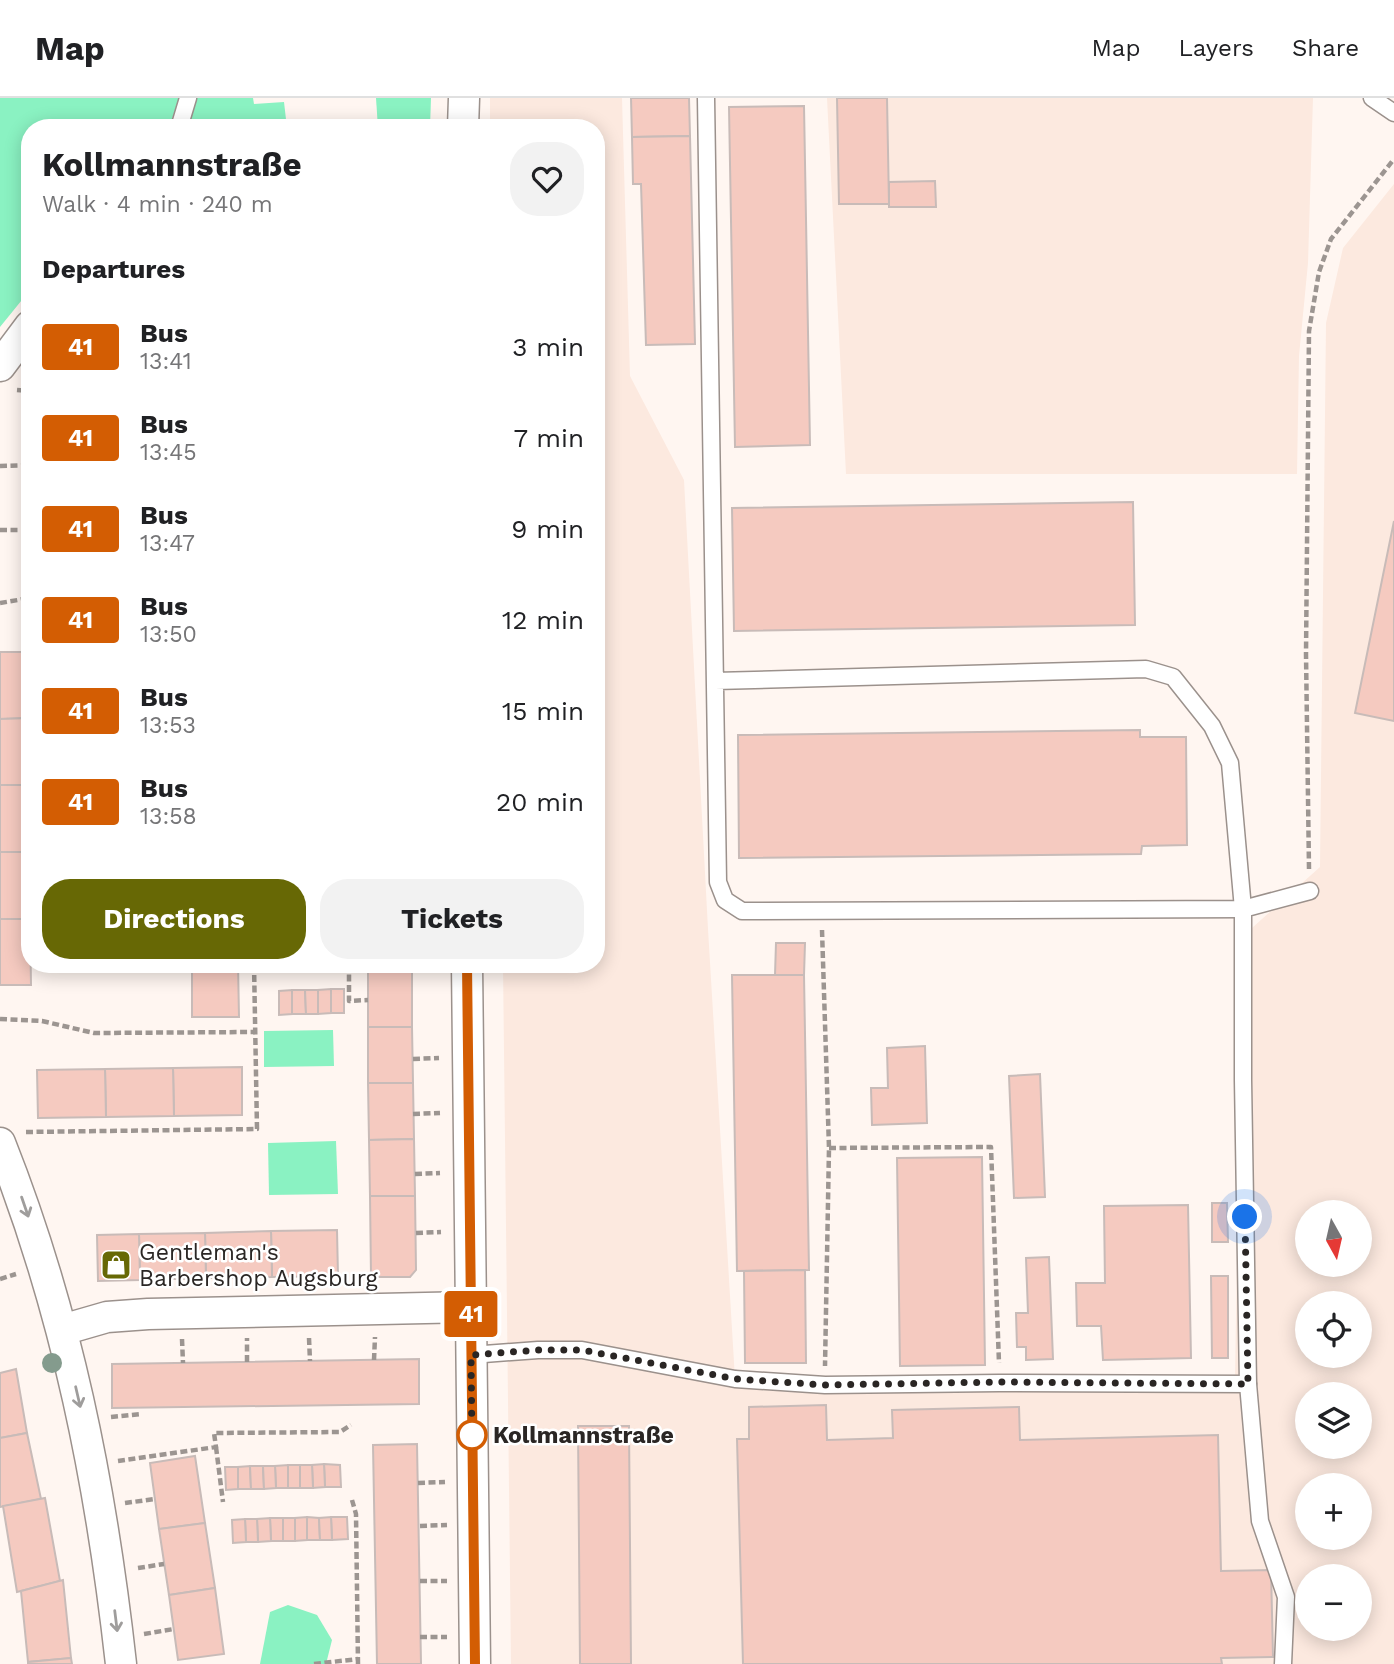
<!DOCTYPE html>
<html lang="en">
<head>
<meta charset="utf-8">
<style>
	body { margin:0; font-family:"Work Sans",sans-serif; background:#f2f2f2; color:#202124; height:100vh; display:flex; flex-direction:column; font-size:26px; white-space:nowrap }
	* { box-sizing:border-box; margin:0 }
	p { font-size:23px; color:#757577 }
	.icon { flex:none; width:38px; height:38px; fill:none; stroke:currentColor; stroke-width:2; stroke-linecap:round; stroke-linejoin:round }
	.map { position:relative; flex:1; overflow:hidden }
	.side { position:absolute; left:21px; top:21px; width:584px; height:854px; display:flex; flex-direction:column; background:#fff; border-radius:28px; box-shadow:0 4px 18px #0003 }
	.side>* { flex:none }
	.badge { padding:0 14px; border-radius:5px; font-size:24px; line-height:46px }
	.needle { width:46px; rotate:172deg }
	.controls { position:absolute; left:1295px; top:1102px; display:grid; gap:14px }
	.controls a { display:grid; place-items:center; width:77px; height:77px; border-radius:50%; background:#fff; box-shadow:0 4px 18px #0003; font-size:35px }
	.you { position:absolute; width:35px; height:35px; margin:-18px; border:5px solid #fff; border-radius:50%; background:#1a73e8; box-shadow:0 0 0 10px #1a73e833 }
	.map>.badge { position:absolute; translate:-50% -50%; box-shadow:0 0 0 4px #fff }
	h2 { padding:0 21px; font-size:26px; line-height:63px }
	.round { display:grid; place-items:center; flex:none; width:74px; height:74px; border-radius:28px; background:#f2f2f2 }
	.summary { display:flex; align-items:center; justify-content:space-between; height:119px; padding:0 21px }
	h1 { font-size:33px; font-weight:700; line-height:52px }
	.button { display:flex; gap:14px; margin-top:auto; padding:14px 21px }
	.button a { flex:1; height:80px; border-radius:28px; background:#676805; color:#fff; font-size:28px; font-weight:700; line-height:80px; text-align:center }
	.button a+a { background:#f2f2f2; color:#202124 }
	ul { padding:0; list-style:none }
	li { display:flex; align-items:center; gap:21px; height:91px; padding:0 21px }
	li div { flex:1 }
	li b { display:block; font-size:26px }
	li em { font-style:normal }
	li .badge { min-width:77px; font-weight:700; text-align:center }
	header { display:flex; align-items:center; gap:42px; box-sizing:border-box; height:98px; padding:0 35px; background:#fff; border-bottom:2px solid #e0e0e0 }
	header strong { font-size:33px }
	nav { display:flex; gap:38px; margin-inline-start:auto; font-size:24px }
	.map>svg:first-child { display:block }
	.built { fill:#fce9df; fill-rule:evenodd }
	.green { fill:#8af2c2 }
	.building { fill:#f5cac0; stroke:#c8bbb8; stroke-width:2 }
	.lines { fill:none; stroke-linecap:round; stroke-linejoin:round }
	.service-casing { stroke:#9b918c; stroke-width:19 }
	.minor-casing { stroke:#9b918c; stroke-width:33 }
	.path { stroke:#9c9591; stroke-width:4.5; stroke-dasharray:7 3.5; stroke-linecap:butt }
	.service { stroke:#fff; stroke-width:16 }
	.minor { stroke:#fff; stroke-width:30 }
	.tree { fill:#849b8d }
	.oneway { stroke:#9f9d9c }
	.line-casing { stroke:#fff; stroke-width:16 }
	.line { stroke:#d35d03; stroke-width:10 }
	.walk { stroke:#2a2624; stroke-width:7; stroke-dasharray:0 12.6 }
	.stop-dot { fill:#fff; stroke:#d35d03; stroke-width:3.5 }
	.labels { text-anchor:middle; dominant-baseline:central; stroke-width:5; stroke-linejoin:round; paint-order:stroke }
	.poi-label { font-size:23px; fill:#2a2624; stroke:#fff; text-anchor:start }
	.stop-label { font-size:23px; font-weight:bold; fill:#2a2624; stroke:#fff; text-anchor:start }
</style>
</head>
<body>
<header>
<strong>Map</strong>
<nav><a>Map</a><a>Layers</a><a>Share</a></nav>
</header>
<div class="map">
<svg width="1394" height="1566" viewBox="0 0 1394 1566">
	<rect width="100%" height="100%" fill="#fff6f1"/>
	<g class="built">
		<path d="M490 0H622L630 278 684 382 708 831 735 1281H1235L1242 839 1320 769 1326 225 1343 150 1394 86V1566H511L503 866H597V30H490ZM1307 1115H1360V1167H1307ZM1307 1206H1360V1258H1307ZM1307 1297H1360V1349H1307ZM1307 1388H1360V1440H1307ZM1307 1479H1360V1531H1307Z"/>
		<polygon points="827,0 1313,0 1308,165 1299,258 1297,376 846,376"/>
	</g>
	<g class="green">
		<polygon points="0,0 179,0 169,30 30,30 30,192 0,229"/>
		<polygon points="195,0 253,0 254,6 284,4 287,30 185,30"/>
		<polygon points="376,0 431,0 430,30 378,30"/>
		<polygon points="333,932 334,968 264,969 264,933"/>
		<polygon points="336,1043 338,1096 269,1097 268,1045"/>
		<polygon points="288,1507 317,1517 332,1542 326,1566 260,1566 270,1514"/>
	</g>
	<g class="building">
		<polygon points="631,0 689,0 690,38 632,39"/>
		<polygon points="837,0 887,0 889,106 839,106"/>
		<polygon points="804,8 810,347 735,349 729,9"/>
		<polygon points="690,38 695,246 646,247 641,86 633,86 632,39"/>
		<polygon points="935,83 936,109 889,109 889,84"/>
		<polygon points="1133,404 1135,527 734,533 732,410"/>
		<polygon points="1394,423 1394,623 1355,615"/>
		<polygon points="0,554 29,554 29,620 0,621"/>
		<polygon points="29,620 30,687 0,687 0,621"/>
		<polygon points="1140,632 1140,639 1186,639 1187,747 1142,748 1141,756 739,760 738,637"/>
		<rect x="0" y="687" width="30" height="67"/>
		<rect x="0" y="754" width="30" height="67"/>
		<polygon points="0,821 30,821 31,887 0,887"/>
		<polygon points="776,845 805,845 804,877 775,877"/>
		<polygon points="192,866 238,866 239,919 192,919"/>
		<rect x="368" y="872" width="44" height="57"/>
		<polygon points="732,877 804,877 809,1172 737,1173"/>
		<polygon points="331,891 331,915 318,916 318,892"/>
		<rect x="331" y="891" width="13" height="24"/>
		<polygon points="292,892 292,916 279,917 279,893"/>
		<polygon points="292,892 305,892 306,916 292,916"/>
		<polygon points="305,892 318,892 318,916 306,916"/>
		<polygon points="368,929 412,929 413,985 368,985"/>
		<polygon points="925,948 927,1025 872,1027 871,990 888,990 887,950"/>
		<polygon points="242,969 242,1017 174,1018 173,970"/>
		<polygon points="173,970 174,1018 106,1019 105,971"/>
		<polygon points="105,971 106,1019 38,1020 37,972"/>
		<polygon points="1040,976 1045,1099 1014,1100 1009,978"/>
		<polygon points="368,985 413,985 414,1041 369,1042"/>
		<polygon points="414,1041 415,1098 370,1098 369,1042"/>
		<polygon points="982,1059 985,1267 900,1268 897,1060"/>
		<polygon points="370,1098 415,1098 416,1172 410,1179 371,1179"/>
		<polygon points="1212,1105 1227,1105 1228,1144 1212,1144"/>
		<polygon points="1188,1107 1191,1260 1103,1262 1101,1228 1077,1228 1076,1185 1105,1185 1104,1108"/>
		<polygon points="337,1132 338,1178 272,1179 271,1133"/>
		<polygon points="271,1133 272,1179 206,1180 205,1135"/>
		<polygon points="205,1135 206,1180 140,1182 139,1136"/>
		<polygon points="139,1136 140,1182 98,1183 97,1137"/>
		<polygon points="1049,1159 1053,1261 1026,1262 1026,1249 1017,1249 1016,1215 1028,1215 1026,1160"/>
		<polygon points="805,1172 806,1265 745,1265 744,1173"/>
		<polygon points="1211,1178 1228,1178 1228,1260 1212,1260"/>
		<polygon points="419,1261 419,1306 112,1310 112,1266"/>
		<polygon points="16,1271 27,1335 0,1340 0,1275"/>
		<polygon points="826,1307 827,1342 893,1340 892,1312 1019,1309 1020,1342 1218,1337 1221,1473 1271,1472 1273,1559 1221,1560 1222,1566 743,1566 737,1341 749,1341 749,1309"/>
		<polygon points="578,1328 629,1328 631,1566 580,1566"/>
		<polygon points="27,1335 41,1401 0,1409 0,1340"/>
		<polygon points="417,1346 421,1566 377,1566 373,1347"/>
		<polygon points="195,1358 205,1425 159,1431 150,1365"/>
		<polygon points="324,1366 340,1367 341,1389 325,1389"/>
		<polygon points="324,1366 325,1389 313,1390 312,1367"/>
		<rect x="288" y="1367" width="12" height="23"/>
		<polygon points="288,1367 288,1390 276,1390 275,1368"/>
		<polygon points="300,1367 312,1367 313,1390 300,1390"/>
		<polygon points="250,1368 251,1391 238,1391 238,1369"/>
		<polygon points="250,1368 263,1368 264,1391 251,1391"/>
		<polygon points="263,1368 275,1368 276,1390 264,1391"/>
		<polygon points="225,1369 238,1369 238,1391 226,1392"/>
		<polygon points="45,1400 60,1483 17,1494 3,1408"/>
		<polygon points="307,1419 319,1420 320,1442 307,1442"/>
		<polygon points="307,1419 307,1442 295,1443 295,1420"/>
		<polygon points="331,1419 347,1419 348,1441 332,1442"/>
		<polygon points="331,1419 332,1442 320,1442 319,1420"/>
		<polygon points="270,1420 283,1420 283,1443 271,1443"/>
		<polygon points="270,1420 271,1443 258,1444 257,1421"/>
		<rect x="283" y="1420" width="12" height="23"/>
		<polygon points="245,1421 257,1421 258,1444 246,1444"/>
		<polygon points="245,1421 246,1444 233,1445 232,1422"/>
		<polygon points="205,1425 215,1490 169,1497 159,1431"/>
		<polygon points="63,1482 71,1560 28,1564 21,1493"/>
		<polygon points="215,1490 224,1556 178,1562 169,1497"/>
		<polygon points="71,1560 72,1566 28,1566 28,1564"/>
	</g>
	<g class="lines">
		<g class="service-casing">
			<g id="service">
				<polyline points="706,0 718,784 725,802 742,813 1243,811 1230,665 1212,628 1173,579 1146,571 715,583"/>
				<polyline points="1372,0 1394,15"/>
				<polyline points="179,30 188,0"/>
				<polyline points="471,1257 538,1252 582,1252 735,1281 825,1287 999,1285 1248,1286 1260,1423 1286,1499 1283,1566"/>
				<polyline points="1248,1286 1243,982 1243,811 1310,793"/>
			</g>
		</g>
		<g class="minor-casing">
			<g id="minor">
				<polyline points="463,30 464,0"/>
				<polyline points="0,268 30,228"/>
				<polyline points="467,866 475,1566"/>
				<path d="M0 1045C67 1214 101 1386 121 1566"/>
				<polyline points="62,1232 107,1219 148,1216 471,1209"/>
			</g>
		</g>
		<g class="path">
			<polyline points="17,292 30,293"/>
			<polyline points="0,368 30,367"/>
			<polyline points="0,432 30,432"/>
			<polyline points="0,505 30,500"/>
			<polyline points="1309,771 1306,556 1309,233 1319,174 1331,141 1394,61"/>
			<polyline points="822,832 829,1050 825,1268"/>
			<polyline points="349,866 349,903 368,902"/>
			<polyline points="0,921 42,923 94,935 255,934"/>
			<polyline points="413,961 439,960"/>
			<polyline points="413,1016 440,1015"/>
			<polyline points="26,1034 257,1031 254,866"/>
			<polyline points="829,1050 991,1049 999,1265"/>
			<polyline points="415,1076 440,1075"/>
			<polyline points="416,1135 441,1134"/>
			<polyline points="0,1181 16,1176"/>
			<polyline points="309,1240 310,1263"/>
			<polyline points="182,1241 183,1265"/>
			<polyline points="374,1262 375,1239"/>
			<polyline points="247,1264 247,1240"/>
			<polyline points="111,1319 141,1316"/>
			<polyline points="216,1349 223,1404"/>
			<polyline points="118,1363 216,1349 214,1335 340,1334 351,1327"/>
			<polyline points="418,1385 445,1384"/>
			<polyline points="352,1402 356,1416 358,1566"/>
			<polyline points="125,1405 155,1401"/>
			<polyline points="420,1428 447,1427"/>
			<polyline points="138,1470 164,1466"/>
			<polyline points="420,1483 447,1483"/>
			<polyline points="144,1536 174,1531"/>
			<polyline points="420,1539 447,1539"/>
			<polyline points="314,1566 358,1561"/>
		</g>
		<use href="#service" class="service"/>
		<use href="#minor" class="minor"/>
	</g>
	<circle class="tree" cx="52" cy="1265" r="10"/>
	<defs><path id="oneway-shaft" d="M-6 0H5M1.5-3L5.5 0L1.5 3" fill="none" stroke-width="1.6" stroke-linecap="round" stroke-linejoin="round" transform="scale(1.75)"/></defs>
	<g class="oneway">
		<use href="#oneway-shaft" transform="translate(25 1109) rotate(71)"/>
		<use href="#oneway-shaft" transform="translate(78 1299) rotate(77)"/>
		<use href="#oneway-shaft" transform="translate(116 1523) rotate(83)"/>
	</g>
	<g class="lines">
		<g class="line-casing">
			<polyline id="line" points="467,866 475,1566"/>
		</g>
		<use href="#line" class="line"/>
		<polyline class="walk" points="472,1337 472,1345 471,1257 538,1252 582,1252 736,1281 825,1287 999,1284 1248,1286 1245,1119"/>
	</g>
	<defs>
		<g id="shop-square" transform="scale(1.575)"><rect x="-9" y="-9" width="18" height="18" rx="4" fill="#676805" stroke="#fff"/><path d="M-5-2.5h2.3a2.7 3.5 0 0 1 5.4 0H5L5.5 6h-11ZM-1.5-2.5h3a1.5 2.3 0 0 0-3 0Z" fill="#fff"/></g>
	</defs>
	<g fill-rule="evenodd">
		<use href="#shop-square" x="116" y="1167"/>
	</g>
	<circle class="stop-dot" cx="472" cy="1337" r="14"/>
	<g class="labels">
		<g class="poi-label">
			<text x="139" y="1154">Gentleman's<tspan x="139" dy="26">Barbershop Augsburg</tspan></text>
		</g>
		<g class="stop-label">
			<text x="493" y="1337">Kollmannstraße</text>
		</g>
	</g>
</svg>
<div class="controls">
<a><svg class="needle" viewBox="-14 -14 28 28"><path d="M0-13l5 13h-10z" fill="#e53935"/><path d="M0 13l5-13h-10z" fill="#757577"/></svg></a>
<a><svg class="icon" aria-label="locate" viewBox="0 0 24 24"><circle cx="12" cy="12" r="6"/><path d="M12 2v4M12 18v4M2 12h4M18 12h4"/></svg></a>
<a><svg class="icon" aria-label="layers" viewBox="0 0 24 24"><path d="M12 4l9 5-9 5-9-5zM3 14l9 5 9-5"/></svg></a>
<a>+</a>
<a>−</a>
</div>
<div class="you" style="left:1245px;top:1119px"></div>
<b class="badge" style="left:471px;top:1216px;background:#d35d03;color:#fff">41</b>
<section class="side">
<div class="summary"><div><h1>Kollmannstraße</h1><p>Walk · 4 min · 240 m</p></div><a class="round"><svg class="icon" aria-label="heart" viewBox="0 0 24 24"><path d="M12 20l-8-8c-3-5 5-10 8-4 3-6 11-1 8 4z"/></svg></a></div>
<h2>Departures</h2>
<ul>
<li><span class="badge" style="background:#d35d03;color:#fff">41</span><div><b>Bus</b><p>13:41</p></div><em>3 min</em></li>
<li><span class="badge" style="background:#d35d03;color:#fff">41</span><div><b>Bus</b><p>13:45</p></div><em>7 min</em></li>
<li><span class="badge" style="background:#d35d03;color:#fff">41</span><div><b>Bus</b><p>13:47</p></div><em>9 min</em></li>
<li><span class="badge" style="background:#d35d03;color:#fff">41</span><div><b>Bus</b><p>13:50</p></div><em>12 min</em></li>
<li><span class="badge" style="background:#d35d03;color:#fff">41</span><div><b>Bus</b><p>13:53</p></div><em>15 min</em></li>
<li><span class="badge" style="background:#d35d03;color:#fff">41</span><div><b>Bus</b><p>13:58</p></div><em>20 min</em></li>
</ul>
<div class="button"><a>Directions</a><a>Tickets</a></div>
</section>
</div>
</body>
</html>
